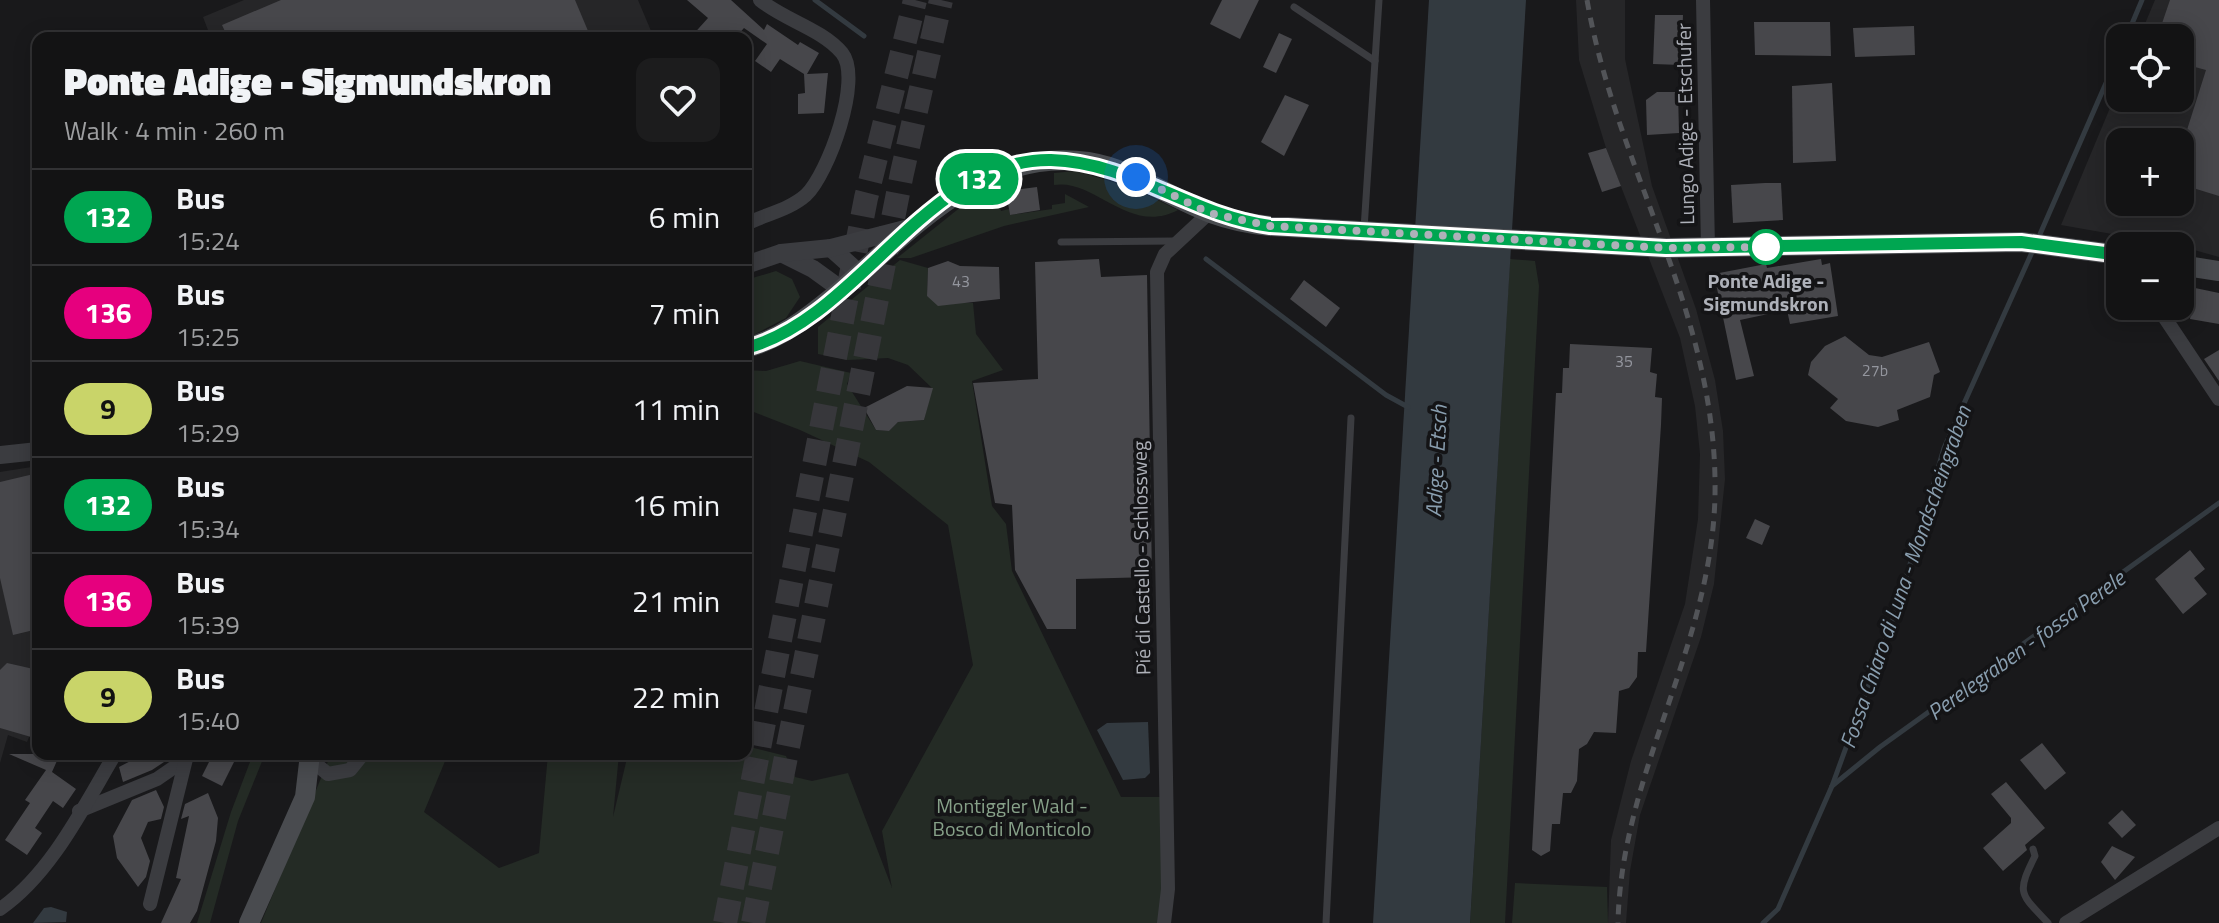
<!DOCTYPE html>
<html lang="en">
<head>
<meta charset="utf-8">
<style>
	body { margin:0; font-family:"Titillium Web",sans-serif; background:#1c1c1d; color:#f1f3f6; height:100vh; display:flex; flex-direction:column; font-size:30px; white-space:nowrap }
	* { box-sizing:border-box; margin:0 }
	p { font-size:26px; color:#9d9ea0 }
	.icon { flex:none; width:44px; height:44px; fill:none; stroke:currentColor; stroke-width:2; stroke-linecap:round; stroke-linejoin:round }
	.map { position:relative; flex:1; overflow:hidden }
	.sheet { position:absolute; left:32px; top:32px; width:720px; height:728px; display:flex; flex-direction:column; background:#131314; border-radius:16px; box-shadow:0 4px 20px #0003,0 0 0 2px #323234 }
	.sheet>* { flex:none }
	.badge { padding:0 16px; border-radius:26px; font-size:28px; line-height:52px }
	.buttons { position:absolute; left:2106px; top:24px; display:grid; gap:16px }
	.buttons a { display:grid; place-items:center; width:88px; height:88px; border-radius:16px; background:#131314; box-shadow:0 4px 20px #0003,0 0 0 2px #323234; font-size:40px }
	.you { position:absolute; width:40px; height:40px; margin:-20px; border:6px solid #fff; border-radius:50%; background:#1a73e8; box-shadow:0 0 0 12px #1a73e833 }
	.map>.badge { position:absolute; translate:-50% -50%; box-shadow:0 0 0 4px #fff }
	.round { display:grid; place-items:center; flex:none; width:84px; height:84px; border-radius:16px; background:#1c1c1d }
	.head { display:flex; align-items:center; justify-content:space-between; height:136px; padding:0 32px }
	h1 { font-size:38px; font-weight:800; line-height:60px }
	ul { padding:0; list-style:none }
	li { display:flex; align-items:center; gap:24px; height:96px; padding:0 32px; border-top:2px solid #323234 }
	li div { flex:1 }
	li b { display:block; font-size:30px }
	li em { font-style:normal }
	li .badge { min-width:88px; font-weight:700; text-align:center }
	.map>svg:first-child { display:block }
	.built { fill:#262628; fill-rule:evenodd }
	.green { fill:#242b25 }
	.water { fill:#333a40 }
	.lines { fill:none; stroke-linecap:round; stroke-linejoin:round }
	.stream { stroke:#333a40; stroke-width:5 }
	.building { fill:#47474b }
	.trunk-tunnel { stroke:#37373b; stroke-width:24; stroke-dasharray:24 12; stroke-linecap:butt }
	.service { stroke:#3b3c40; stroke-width:7 }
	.minor { stroke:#3b3c40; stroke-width:14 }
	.tertiary { stroke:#3b3c40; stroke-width:18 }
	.secondary { stroke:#494b4f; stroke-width:20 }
	.rail { stroke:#525458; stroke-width:5; stroke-dasharray:10 8; stroke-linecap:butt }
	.line-casing { stroke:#fff; stroke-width:18 }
	.line { stroke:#00a651; stroke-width:12 }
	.walk { stroke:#aeb1b9; stroke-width:8; stroke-dasharray:0 14.4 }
	.stop-dot { fill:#fff; stroke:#00a651; stroke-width:4 }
	.labels { text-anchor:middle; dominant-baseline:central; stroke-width:7; stroke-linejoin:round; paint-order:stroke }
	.number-label { font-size:16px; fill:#94969e }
	.street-label { font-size:20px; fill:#aeb1b9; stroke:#141416 }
	.stop-label { font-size:20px; font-weight:bold; fill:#aeb1b9; stroke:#141416 }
	.park-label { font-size:20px; fill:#87a189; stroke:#141416 }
	.water-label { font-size:22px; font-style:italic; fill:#899eaf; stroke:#141416 }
</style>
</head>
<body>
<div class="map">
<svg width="2219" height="923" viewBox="0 0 2219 923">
	<rect width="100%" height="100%" fill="#19191b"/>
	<g class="built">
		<polygon points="244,0 638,0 654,38 211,38 203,17"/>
		<polygon points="1576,0 1625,0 1625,59 1652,186 1696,309 1715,380 1723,431 1725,479 1714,584 1701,637 1640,815 1630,871 1626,923 1608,923 1611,840 1631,761 1685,604 1698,519 1700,454 1695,406 1680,338 1606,148 1579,60"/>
		<path d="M2155 0H2219V257L2180 246 2061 225 2120 84V98H2180V38H2139ZM2120 142H2180V202H2120Z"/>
		<polygon points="38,466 38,727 33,727 27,742 8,735 0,763 0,472"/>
	</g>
	<g class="green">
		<path d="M1076 171 1133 188 1178 210C1129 236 1095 178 1054 185V173Z"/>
		<polygon points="996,187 1001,211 1009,209 1010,215 1052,209 1052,205 1065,203 1065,194 1089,207 1004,226 911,258 897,258 967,202"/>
		<polygon points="1510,259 1535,261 1539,286 1505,923 1470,923"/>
		<polygon points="900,260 928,268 927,296 950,303 973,303 976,334 1003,370 972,381 992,506 1006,524 1012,571 1121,797 1161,797 1161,923 261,923 331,754 448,754 424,812 499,868 539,853 548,754 619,754 613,817 628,754 746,754 746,746 786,756 795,777 812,781 848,773 892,888 882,831 973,665 948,525 869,462 800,430 746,409 746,370 766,371 800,361 851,373 847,384 876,430 889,431 898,422 924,420 932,388 908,365 888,358 848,360 818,354 818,327"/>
		<polygon points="776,271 792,279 800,297 786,318 746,339 746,280"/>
		<polygon points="253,754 265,754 238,821 210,923 197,923 231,812"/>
		<polygon points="1515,883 1607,887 1608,923 1512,923"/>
	</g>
	<g class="water">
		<polygon points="1429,0 1526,0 1470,923 1373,923"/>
		<polygon points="1148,722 1150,773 1145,778 1123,780 1097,730 1107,723"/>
		<polygon points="51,907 67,912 66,922 33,923 44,908"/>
	</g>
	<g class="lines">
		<g class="stream">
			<polyline points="815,0 864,36"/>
			<polyline points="2126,38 2142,0"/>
			<polyline points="2037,241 2120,51"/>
			<polyline points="1206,259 1386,395 1408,407"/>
			<polyline points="1832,786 1880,747 2219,503"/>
			<polyline points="1763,923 1778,909 1832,786 1899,602 1944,448 2033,250"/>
		</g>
	</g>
	<g class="building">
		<polygon points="281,0 575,0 591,38 228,38 222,25"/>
		<polygon points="687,0 731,0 764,30 767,24 798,45 800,42 819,53 807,74 828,73 824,113 798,114 798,94 805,93 804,74 780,59 771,72 755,61 767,44 744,28 735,38 690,38 708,18"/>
		<polygon points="1222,0 1259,0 1240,39 1210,24"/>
		<polygon points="2170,0 2219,0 2219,196 2180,184 2180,152 2206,70 2180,63 2180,38 2157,38"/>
		<polygon points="1655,15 1683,15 1681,65 1653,64"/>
		<polygon points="1754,22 1830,22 1831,56 1755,55"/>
		<polygon points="1914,26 1915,55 1855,57 1853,28"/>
		<polygon points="1279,33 1292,39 1276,73 1263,67"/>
		<polygon points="1832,83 1836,161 1793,163 1792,86"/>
		<polygon points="1657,92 1678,92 1679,133 1647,135 1646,100"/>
		<polygon points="1285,95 1309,105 1284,156 1261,142"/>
		<polygon points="1606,148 1621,186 1602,192 1588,153"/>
		<polygon points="1765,183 1781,183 1783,220 1733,223 1731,185"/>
		<polygon points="1037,187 1040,210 1010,215 1006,191"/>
		<polygon points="1099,259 1101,277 1147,275 1152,577 1076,579 1076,629 1047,629 1015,570 1012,505 995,503 973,383 1038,379 1035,262"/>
		<polygon points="1821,259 1822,265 1830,263 1838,316 1790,324 1787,310 1740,320 1754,376 1736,380 1714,274 1766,264 1767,268"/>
		<polygon points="948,261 960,266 999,267 1000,299 938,306 927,296 928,268"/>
		<polygon points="1304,280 1340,308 1326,327 1290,299"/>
		<polygon points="2195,288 2219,293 2219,324 2190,319"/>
		<polygon points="1845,336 1869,355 1882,357 1929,342 1940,372 1934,375 1930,397 1897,410 1899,420 1878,427 1846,421 1830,408 1838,399 1808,375 1811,362 1825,346"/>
		<polygon points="1570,344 1652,348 1650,372 1657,374 1655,397 1662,398 1661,425 1646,652 1638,652 1637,677 1629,688 1619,691 1616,733 1594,732 1587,744 1579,749 1577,781 1571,793 1563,793 1560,824 1552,824 1550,851 1541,856 1532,850 1556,393 1562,393 1563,368 1569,368"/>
		<polygon points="2219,350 2219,381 2204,359"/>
		<polygon points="907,386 933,388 924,420 898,422 889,431 876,430 864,408"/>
		<polygon points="38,473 38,629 13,635 0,578 0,482"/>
		<polygon points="1755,519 1770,526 1762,545 1746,538"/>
		<polygon points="2190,550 2205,569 2194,578 2207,594 2183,614 2155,579"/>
		<polygon points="7,663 38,670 38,739 0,728 0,670"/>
		<polygon points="2042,743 2066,773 2045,790 2020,760"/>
		<polygon points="9,754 60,754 52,772 76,789 63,808 53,801 35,828 42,833 27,855 5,840 30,803 25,800 46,770"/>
		<polygon points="144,754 176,754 152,770 123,782 119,767"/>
		<polygon points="213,754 238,754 222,786 202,776"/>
		<polygon points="2006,782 2045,828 2025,845 2027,850 2003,871 1983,848 2011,823 2011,818 1991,794"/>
		<polygon points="156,790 164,807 161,819 148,822 141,838 150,861 146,877 138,887 117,858 113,836 132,800"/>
		<polygon points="208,793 218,818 216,841 197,911 190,923 161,923 181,879 176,878 189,816 181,819 185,804"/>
		<polygon points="2122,810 2136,825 2122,838 2108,823"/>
		<polygon points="2112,846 2135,857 2115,880 2101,862"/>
	</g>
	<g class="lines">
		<g class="trunk-tunnel">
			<polyline points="725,923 866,198 915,0"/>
			<polyline points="753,923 902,173 941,0"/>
		</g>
		<g class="service">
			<polyline points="1294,7 1375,61"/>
			<polyline points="1364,229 1379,0"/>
			<polyline points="1061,242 1175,241"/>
			<path d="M2033 849 2035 856C2016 894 2020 893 2048 923"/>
			<polyline points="1326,923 1351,418"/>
		</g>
		<g class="minor">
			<polyline points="1703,0 1708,248"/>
			<path d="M746 224C766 214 789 210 806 195 828 174 863 79 842 53 822 29 784 20 760 0"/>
			<polyline points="2157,306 2219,399"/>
			<polyline points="311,760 328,774 350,770 363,754"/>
			<polyline points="79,811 157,779 186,759"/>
			<polyline points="150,904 186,759"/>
			<path d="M0 909C51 874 84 806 115 754"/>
			<polyline points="1164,923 1168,889 1157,272 1165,254 1209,213"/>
			<polyline points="2066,923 2219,828"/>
		</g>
		<g class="tertiary">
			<polyline points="831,248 860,274"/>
			<polyline points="781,253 813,269 842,290"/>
			<polyline points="746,265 781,253 831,248 913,227"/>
			<polyline points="0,455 38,451"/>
		</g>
		<g class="secondary">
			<polyline points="2180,265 2219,271"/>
			<path d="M746 348C780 339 807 318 834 296 908 234 981 146 1088 162 1132 169 1170 198 1211 213 1230 220 1250 224 1270 226L1666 248 2021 242 2120 255"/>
			<polyline points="249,923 305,797 310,754"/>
		</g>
		<path class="rail" d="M1587 0C1617 172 1718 313 1715 495 1712 647 1621 773 1618 923"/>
	</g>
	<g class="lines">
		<g class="line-casing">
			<path id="line" d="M746 348C859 319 927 158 1051 160 1131 162 1192 216 1270 226L1666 248 2021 242 2120 255"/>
		</g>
		<use href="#line" class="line"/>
		<polyline class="walk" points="1136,177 1209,213 1270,226 1666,248 1766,247"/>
	</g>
	<circle class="stop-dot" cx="1766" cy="247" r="16"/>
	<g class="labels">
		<g class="number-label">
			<text x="961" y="281">43</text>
			<text x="1624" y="361">35</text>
			<text x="1875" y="370">27b</text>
		</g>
		<g class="street-label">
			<text transform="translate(1685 124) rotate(-91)">Lungo Adige - Etschufer</text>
			<text transform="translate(1141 558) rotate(-91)">Pié di Castello - Schlossweg</text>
		</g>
		<g class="stop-label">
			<text x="1766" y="280">Ponte Adige -<tspan x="1766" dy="23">Sigmundskron</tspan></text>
		</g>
		<g class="park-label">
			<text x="1012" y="805">Montiggler Wald -<tspan x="1012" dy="23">Bosco di Monticolo</tspan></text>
		</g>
		<g class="water-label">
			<text transform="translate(1436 461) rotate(-87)">Adige - Etsch</text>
			<text transform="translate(1905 577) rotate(-71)">Fossa Chiaro di Luna - Mondscheingraben</text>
			<text transform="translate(2026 645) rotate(-36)">Perelegraben - fossa Perele</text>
		</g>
	</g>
</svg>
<div class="buttons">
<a><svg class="icon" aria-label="locate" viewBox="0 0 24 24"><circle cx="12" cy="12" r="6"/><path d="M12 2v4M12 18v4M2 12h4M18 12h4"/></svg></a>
<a>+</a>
<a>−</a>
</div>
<div class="you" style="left:1136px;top:177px"></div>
<b class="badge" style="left:979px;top:179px;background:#00a651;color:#fff">132</b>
<section class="sheet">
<div class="head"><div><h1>Ponte Adige - Sigmundskron</h1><p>Walk · 4 min · 260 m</p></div><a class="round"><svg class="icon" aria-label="heart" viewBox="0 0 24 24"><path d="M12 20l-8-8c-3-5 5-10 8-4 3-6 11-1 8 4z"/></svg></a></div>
<ul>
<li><span class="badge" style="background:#00a651;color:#fff">132</span><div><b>Bus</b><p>15:24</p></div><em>6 min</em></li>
<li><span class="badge" style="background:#e6007e;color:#fff">136</span><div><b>Bus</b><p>15:25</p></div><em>7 min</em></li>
<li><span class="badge" style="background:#c9d469;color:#111">9</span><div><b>Bus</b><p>15:29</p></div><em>11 min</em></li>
<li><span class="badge" style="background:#00a651;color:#fff">132</span><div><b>Bus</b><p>15:34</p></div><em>16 min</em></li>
<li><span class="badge" style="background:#e6007e;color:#fff">136</span><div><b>Bus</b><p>15:39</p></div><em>21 min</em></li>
<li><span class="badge" style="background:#c9d469;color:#111">9</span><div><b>Bus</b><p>15:40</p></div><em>22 min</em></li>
</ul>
</section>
</div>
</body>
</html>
